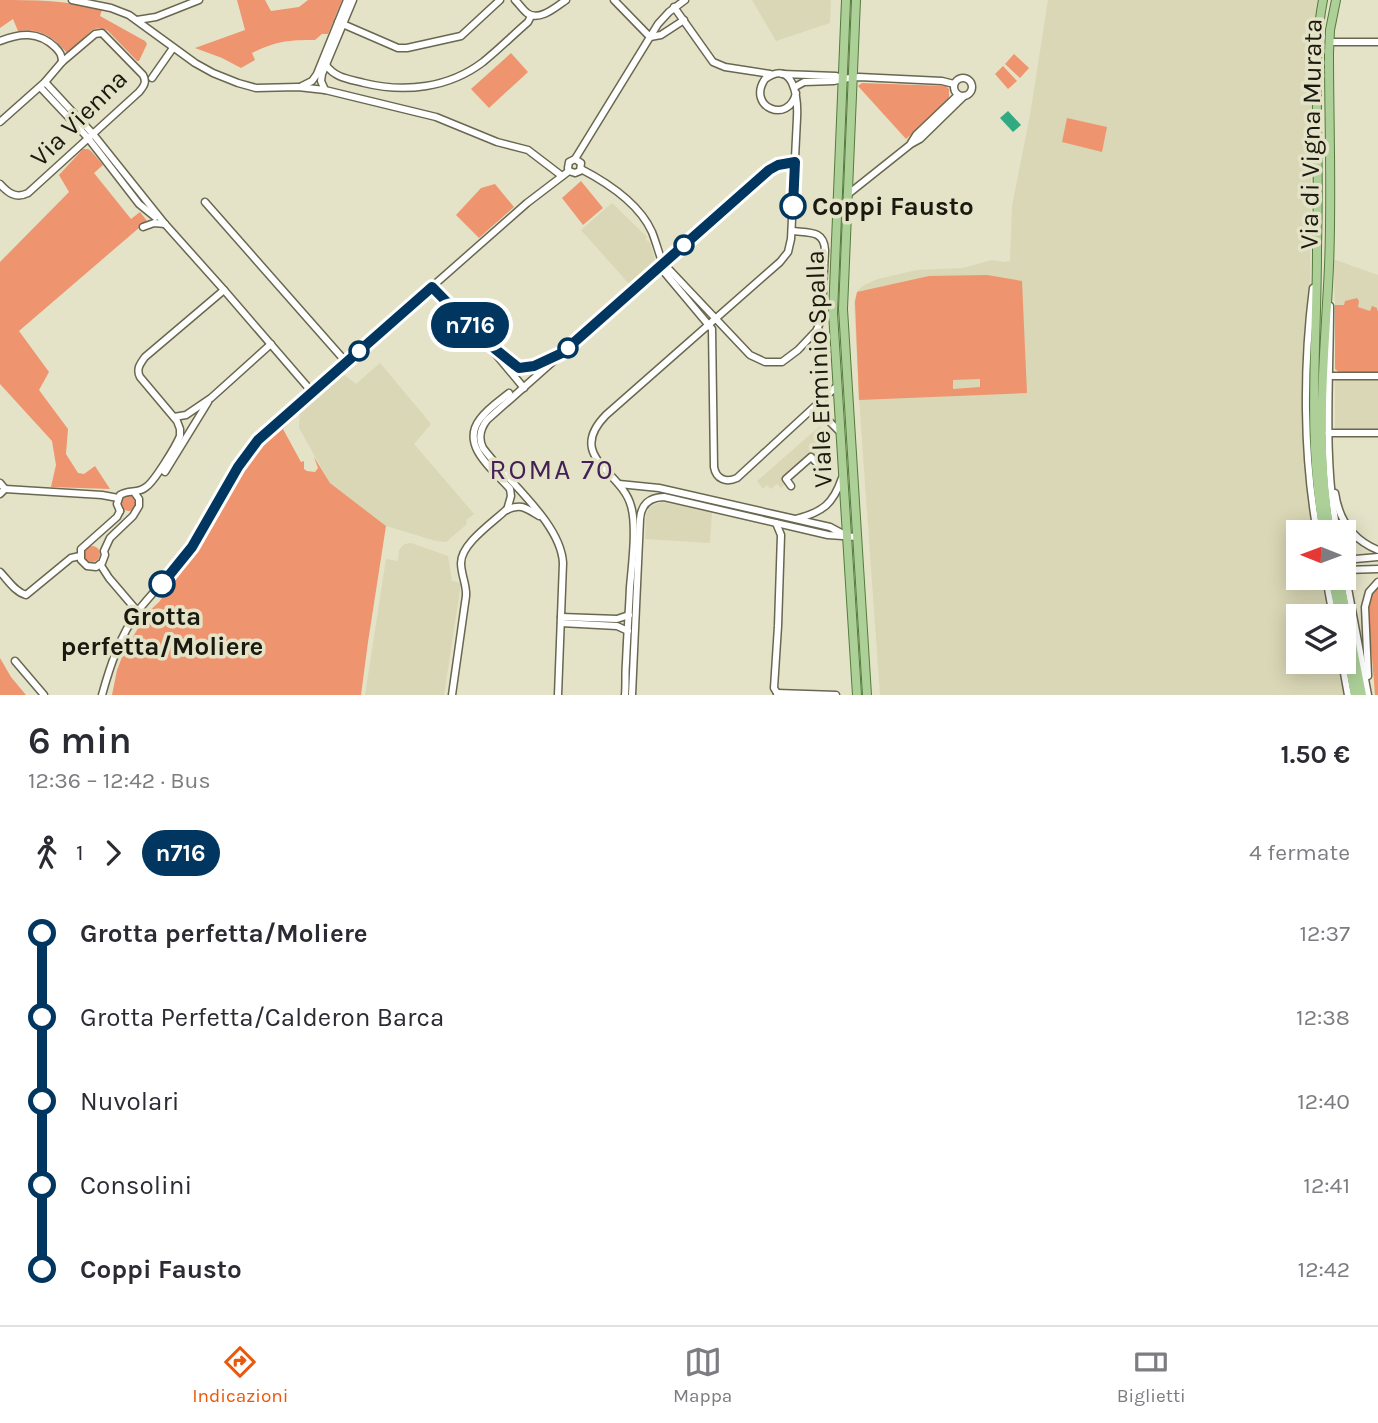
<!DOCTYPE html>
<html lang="it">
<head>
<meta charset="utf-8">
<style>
	body { margin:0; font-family:Karla,sans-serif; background:#f7f7f7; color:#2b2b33; height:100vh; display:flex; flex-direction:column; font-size:26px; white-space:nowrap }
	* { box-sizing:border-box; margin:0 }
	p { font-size:23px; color:#7c7c81 }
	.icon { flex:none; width:38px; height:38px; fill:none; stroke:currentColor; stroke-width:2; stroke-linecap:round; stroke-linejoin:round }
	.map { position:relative; height:695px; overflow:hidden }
	.side { display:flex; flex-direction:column; background:#fff; flex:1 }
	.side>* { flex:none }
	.badge { padding:0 14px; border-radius:23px; font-size:24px; line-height:46px }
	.needle { width:46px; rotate:271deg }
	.buttons { position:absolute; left:1286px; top:520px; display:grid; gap:14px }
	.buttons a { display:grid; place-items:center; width:70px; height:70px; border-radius:0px; background:#fff; box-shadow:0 4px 18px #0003; font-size:35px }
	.map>.badge { position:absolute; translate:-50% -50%; box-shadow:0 0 0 4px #fff }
	.legs { display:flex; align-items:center; gap:10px; height:77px; padding:0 28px; font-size:23px }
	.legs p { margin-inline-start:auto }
	.overview { display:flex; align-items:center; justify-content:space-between; height:119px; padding:0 28px }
	h1 { font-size:38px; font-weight:600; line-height:52px }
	ul { padding:0 28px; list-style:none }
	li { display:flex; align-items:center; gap:24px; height:84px; font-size:26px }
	li i { display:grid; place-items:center; width:10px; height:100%; margin:0 9px; background:currentColor }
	li i::after { content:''; width:18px; height:18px; margin:-9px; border:5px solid; border-radius:50%; background:#fff }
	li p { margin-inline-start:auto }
	li:first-child i { background:linear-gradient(#0000 50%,currentColor 0) }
	li:last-child i { background:linear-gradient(currentColor 50%,#0000 0) }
	.dock { display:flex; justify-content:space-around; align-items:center; height:98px; border-top:2px solid #e1e1e2; background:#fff; font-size:19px; color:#7c7c81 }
	.dock a { display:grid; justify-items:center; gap:4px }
	.dock .active { color:#ea580c }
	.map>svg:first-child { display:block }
	.built { fill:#d9d7b5 }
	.green { fill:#ee956f; fill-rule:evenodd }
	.water { fill:#31aa82 }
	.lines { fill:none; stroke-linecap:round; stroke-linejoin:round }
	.minor-casing { stroke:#696750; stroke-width:9 }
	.major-casing { stroke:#547b3c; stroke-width:10 }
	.minor { stroke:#fff; stroke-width:6 }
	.major { stroke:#acd098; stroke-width:8 }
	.line-1-casing { stroke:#fff; stroke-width:16 }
	.line-1 { stroke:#00365f; stroke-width:10 }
	.stop-1-dot { fill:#fff; stroke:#00365f; stroke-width:3.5 }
	.labels { text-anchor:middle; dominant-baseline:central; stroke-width:7; stroke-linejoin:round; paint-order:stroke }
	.street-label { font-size:26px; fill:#1a190f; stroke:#e4e3c8 }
	.stop-label { font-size:26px; font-weight:bold; fill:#1a190f; stroke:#e4e3c8; text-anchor:start }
	.neighbourhood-label { font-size:28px; letter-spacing:2px; fill:#442057; stroke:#e4e3c8 }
</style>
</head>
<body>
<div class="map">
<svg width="1378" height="695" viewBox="0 0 1378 695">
	<rect width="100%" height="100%" fill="#e4e3c8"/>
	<g class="built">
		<polygon points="752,0 831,0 830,23 776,41"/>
		<polygon points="1048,0 1319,0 1316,16 1312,80 1310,286 1303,369 1303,448 1313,532 1298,532 1298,578 1320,578 1329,616 1298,616 1298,662 1338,662 1345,695 880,695 859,398 854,301 858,290 864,285 878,279 917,270 963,268 992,260 1004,262 1010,261 1012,206 1030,115"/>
		<polygon points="612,203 647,237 645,239 650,243 656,263 631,286 581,230"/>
		<polygon points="1333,259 1378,275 1378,317 1335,305"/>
		<polygon points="380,363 431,424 414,444 474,514 466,520 467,524 446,542 436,541 386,526 330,483 299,428 300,409 342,373 356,384"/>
		<rect x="1335" y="379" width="43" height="51"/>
		<polygon points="820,426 825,433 822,436 824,440 822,452 781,488 777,484 771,489 767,485 763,489 757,481"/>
		<polygon points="661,502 712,512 710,543 645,539 646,515 650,507"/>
		<polygon points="411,543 448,556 452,581 461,583 444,695 365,695 386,559 398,561 399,550 402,546 405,544"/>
	</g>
	<g class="green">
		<path d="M0 0C34 0 69 0 102 10L100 16 145 41 147 44 139 61H137L108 31C103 28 98 28 92 30L69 52H66C53 36 40 28 18 31L13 19 0 28Z"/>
		<path d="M237 0H265L271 11 299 7 308 0H342L328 34H322L315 40C288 40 277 41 252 53L255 60 241 68 222 58 195 48 245 30Z"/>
		<polygon points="511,53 528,72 489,108 471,89"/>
		<polygon points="1014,54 1029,68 1020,78 1005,64"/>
		<polygon points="1003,66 1017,81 1008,89 995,74"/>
		<polygon points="862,83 946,86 949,89 949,97 947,101 906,139 858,86"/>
		<polygon points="1067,118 1107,127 1102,152 1062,142"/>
		<polygon points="83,149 88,149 91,151 103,165 94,173 131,219 140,212 147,221 19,331 49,372 39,390 68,429 66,454 78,473 84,474 95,466 110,489 51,487 56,465 52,441 0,384 0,262 69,192 59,175"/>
		<polygon points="581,181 603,208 583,225 562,198"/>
		<polygon points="495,184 514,207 479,238 456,215 481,188"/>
		<path d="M987 275 1022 281 1027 393 859 400 855 302 857 292 929 276ZM980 379V387L953 389V380Z"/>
		<polygon points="1357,298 1359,301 1358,307 1370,311 1372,306 1377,308 1377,310 1378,311 1378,373 1340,373 1335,369 1335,305 1344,305 1345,301"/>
		<polygon points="295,413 295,418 283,429 301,462 304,461 304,469 307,471 315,472 318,468 314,457 330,483 386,526 368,642 361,695 112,695 117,670 124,652 147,613 159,602 197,549 234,481 247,461 257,449"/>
		<circle cx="129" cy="503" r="8"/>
		<circle cx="92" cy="554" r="8"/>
		<polygon points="1378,588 1378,695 1375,695 1372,657 1367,617 1369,598"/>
		<polygon points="0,658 11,677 26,695 0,695"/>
	</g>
	<polygon class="water" points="1008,111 1021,125 1013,132 1000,118"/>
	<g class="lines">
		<g class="minor-casing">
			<g id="minor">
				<polyline points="72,0 111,8 129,15 195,63 213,73 238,83 256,88 298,87 325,90 436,117 497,142 528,150 562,176"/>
				<path d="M515 0C519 4 523 10 527 13 539 22 556 7 566 0"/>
				<polyline points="614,0 650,37 661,35 684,20"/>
				<polyline points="674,7 713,62 725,67 770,74"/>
				<polyline points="137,20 156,17 199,0"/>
				<polyline points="338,22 398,48 407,48 461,36 500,0"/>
				<path d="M0 41C20 33 38 31 55 47 60 52 62 55 62 62"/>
				<polyline points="1330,42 1378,42"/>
				<path d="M326 65C335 78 349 79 364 83 405 93 449 88 483 62 499 49 513 35 528 22L531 16"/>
				<polyline points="782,74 836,76 842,79"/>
				<circle cx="963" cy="87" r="9"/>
				<polyline points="152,78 173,48"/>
				<polyline points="45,82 93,134 165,224 224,290 312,392"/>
				<polyline points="302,86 312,81 317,74 347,0"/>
				<polyline points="40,87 88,138 139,204 155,217"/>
				<polyline points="795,87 804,82 834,81 842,79 859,77 942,81 954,84"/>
				<polyline points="325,90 321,81 322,74 353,0"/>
				<path d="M0 122 45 82 62 62 95 34 102 33 143 75C147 82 144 86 139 92L28 193C16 199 8 193 0 184"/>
				<polyline points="911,143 916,135 958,95"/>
				<path d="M581 169C608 183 639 203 652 232 656 242 659 254 663 264"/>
				<polyline points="569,171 568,168 569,162 575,159 658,24 669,12 685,0"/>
				<polyline points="847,195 911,144 920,139 964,96"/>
				<polyline points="205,202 346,362"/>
				<polyline points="143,227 154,223 165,224"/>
				<path d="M664 264 750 355 765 362H782L798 350 816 331 820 323 822 311 825 250C824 230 809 233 792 231"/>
				<path d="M660 267 712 329 714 467C716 479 726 483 737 478L837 386"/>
				<polyline points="432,287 484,340 524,388"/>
				<path d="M1313 288C1303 366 1303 454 1317 532"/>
				<path d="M1330 306C1330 381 1323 457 1337 532"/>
				<polyline points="818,327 821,342"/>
				<polyline points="493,347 519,368 534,366 557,355"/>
				<polyline points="1330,376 1378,376"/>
				<polyline points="815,407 840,432"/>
				<polyline points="174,417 186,415 211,398 271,344"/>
				<polyline points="1328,433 1378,433"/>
				<polyline points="165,472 208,402"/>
				<polyline points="0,483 5,489 0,494"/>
				<polyline points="619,484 659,488 830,527 845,535"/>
				<polyline points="791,486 786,479 811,457 817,463"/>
				<polyline points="5,489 102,495 118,498"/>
				<path d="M1335 493C1339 520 1353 540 1378 550"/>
				<path d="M507 510 511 496 510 489C495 471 459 446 480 419 487 409 499 401 509 393"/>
				<path d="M120 511 117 504 120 495C129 489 138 494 146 487 154 482 176 446 180 436V429L177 421 140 377C136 369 140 364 145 357L224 290"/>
				<polyline points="120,511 117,517 81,549 81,560 87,566 96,567 102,563 105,555 104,551 110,538 133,516 139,506 139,499 134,492"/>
				<path d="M796 519C823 512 833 504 842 478"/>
				<polyline points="776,523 781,535 778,626 774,688 777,693"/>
				<polyline points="1344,560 1378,557"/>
				<polyline points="100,564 109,578 138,612"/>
				<polyline points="1344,567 1368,695"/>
				<polyline points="1344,570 1378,569"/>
				<path d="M0 572C8 580 15 592 26 595L71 558 80 556"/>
				<polyline points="1326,578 1333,616"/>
				<polyline points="561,617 617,619 629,615"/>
				<polyline points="561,623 617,626 628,631"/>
				<polyline points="15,661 44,695"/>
				<polyline points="1342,662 1348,695"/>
				<polyline points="1368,676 1365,607 1369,592 1378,582"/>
				<polyline points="777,693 836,695"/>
				<path d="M102 695C110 666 120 636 138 611 156 588 177 569 193 545 215 510 230 471 258 440L527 203 569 171 575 173 580 171 581 163 575 159"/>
				<path d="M452 695 466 596C467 585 461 575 461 563 461 544 492 523 506 510 521 503 526 508 539 516"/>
				<path d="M558 695 563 563C561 523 507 481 483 448 478 438 480 429 487 420L769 170 778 165 795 162"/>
				<path d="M625 695C626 684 625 673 626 663 627 637 629 612 630 587 632 565 637 526 631 506 622 471 565 457 606 415L780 262 788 252 791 239 797 118C798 99 794 58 765 79 746 107 789 125 796 93"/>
				<path d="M632 695 640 519C641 505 649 497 664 497L828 535 857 537"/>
			</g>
		</g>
		<g class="major-casing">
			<g id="major">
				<polyline points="846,0 833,313 857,695"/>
				<polyline points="856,0 843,309 867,695"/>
				<path d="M1323 0C1315 40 1317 81 1317 122 1318 165 1318 207 1317 250 1317 344 1307 439 1324 532"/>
				<path d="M1330 532C1314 441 1325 357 1329 266 1332 195 1329 124 1329 53L1330 30 1336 0"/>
				<polyline points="1332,578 1340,616"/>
				<polyline points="1339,578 1362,695"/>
				<polyline points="1344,637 1355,695"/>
			</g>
		</g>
		<use href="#minor" class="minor"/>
		<use href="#major" class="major"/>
	</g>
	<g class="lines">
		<g class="line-1-casing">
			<polyline id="line-1" points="162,584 192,547 238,467 258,440 432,287 484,340 515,365 519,368 534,366 562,353 769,170 778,165 795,162 793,206"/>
		</g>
		<use href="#line-1" class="line-1"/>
	</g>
	<g class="stop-1-dot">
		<circle cx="793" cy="206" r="12"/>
		<circle cx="684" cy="245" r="9"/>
		<circle cx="568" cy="348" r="9"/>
		<circle cx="359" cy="351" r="9"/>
		<circle cx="162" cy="584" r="12"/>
	</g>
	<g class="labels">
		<g class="street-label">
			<text transform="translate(79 118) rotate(-45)">Via Vienna</text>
			<text transform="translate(1311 134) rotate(-89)">Via di Vigna Murata</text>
			<text transform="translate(819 369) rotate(-92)">Viale Erminio Spalla</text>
		</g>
		<g class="stop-label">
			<text x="812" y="206">Coppi Fausto</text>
			<text x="162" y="616" text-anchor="middle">Grotta<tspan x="162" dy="30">perfetta/Moliere</tspan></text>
		</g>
		<g class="neighbourhood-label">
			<text x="552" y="469">ROMA 70</text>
		</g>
	</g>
</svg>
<div class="buttons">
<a><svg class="needle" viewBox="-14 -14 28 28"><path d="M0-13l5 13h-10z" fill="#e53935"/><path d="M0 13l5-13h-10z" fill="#7c7c81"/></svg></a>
<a><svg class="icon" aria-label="layers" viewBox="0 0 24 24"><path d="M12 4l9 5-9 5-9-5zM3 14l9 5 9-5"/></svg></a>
</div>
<b class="badge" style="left:470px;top:325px;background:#00365f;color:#fff">n716</b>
</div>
<section class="side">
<div class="overview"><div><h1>6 min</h1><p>12:36 – 12:42 · Bus</p></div><b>1.50 €</b></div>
<div class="legs"><svg class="icon" aria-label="walk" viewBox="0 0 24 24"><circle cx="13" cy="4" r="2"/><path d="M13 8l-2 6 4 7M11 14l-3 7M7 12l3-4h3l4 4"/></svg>1<svg class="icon" aria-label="forward" viewBox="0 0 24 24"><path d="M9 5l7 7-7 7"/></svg><b class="badge" style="background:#00365f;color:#fff">n716</b><p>4 fermate</p></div>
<ul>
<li><i style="color:#00365f"></i><b>Grotta perfetta/Moliere</b><p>12:37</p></li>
<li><i style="color:#00365f"></i><span>Grotta Perfetta/Calderon Barca</span><p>12:38</p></li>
<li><i style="color:#00365f"></i><span>Nuvolari</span><p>12:40</p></li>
<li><i style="color:#00365f"></i><span>Consolini</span><p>12:41</p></li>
<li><i style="color:#00365f"></i><b>Coppi Fausto</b><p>12:42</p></li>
</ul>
</section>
<nav class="dock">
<a class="active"><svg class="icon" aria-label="directions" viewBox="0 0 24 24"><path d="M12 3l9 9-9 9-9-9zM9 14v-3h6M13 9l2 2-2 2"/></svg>Indicazioni</a>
<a><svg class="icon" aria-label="map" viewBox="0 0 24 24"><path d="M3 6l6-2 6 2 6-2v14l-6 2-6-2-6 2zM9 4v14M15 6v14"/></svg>Mappa</a>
<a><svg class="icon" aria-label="tickets" viewBox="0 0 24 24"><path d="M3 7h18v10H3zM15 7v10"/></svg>Biglietti</a>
</nav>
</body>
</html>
